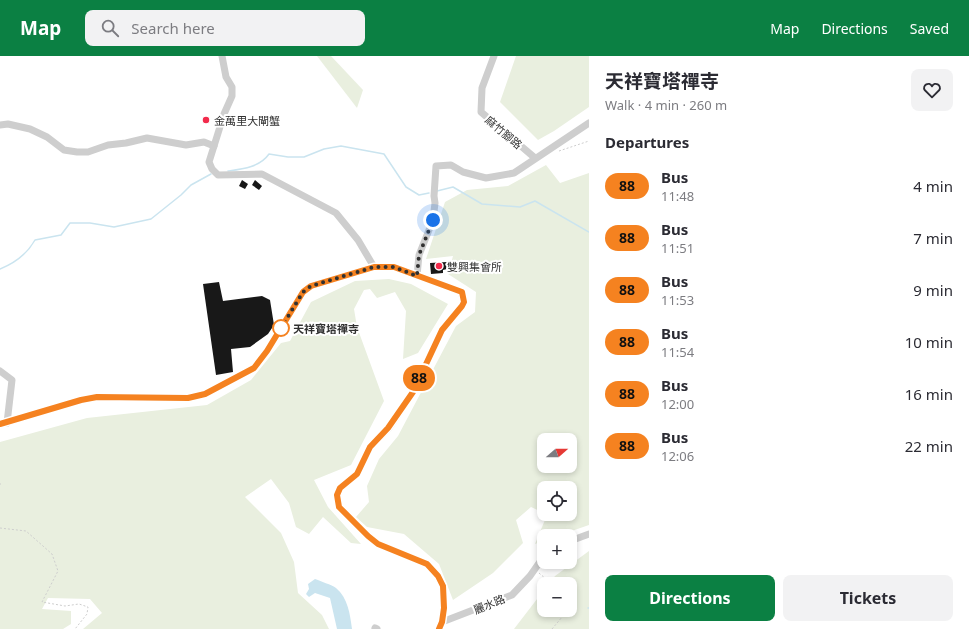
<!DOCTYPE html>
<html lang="en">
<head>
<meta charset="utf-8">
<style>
	body { margin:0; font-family:"Noto Sans","Noto Sans TC",sans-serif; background:#f2f2f3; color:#2b2b33; height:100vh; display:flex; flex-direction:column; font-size:15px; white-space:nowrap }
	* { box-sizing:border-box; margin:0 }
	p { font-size:13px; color:#7c7c81 }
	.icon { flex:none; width:22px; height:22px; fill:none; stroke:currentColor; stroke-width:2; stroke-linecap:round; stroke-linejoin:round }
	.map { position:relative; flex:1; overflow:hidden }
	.side { display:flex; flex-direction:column; background:#fff; width:380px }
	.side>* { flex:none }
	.badge { padding:0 8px; border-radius:13px; font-size:14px; line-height:26px }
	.needle { width:26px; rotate:70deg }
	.tools { position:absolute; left:537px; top:377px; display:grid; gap:8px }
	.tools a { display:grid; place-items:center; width:40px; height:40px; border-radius:8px; background:#fff; box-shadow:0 2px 6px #0003; font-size:20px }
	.you { position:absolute; width:20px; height:20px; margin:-10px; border:3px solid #fff; border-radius:50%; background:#1a73e8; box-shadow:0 0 0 6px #1a73e833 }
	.map>.badge { position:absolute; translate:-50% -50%; box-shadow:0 0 0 2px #fff }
	h2 { padding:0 16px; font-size:15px; line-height:36px }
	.round { display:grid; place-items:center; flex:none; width:42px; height:42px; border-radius:8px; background:#f2f2f3 }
	.head { display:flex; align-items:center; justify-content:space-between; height:68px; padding:0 16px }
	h1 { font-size:19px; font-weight:700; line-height:30px }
	.button { display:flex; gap:8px; margin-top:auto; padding:8px 16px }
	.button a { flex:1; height:46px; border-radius:8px; background:#0b8043; color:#fff; font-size:16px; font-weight:700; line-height:46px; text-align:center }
	.button a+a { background:#f2f2f3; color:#2b2b33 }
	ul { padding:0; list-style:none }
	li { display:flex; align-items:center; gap:12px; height:52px; padding:0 16px }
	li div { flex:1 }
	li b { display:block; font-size:15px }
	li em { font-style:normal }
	li .badge { min-width:44px; font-weight:700; text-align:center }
	header { display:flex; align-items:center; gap:24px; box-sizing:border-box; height:56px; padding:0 20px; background:#0b8043; color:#fff }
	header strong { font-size:19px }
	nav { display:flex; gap:22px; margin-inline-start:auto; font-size:14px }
	.search { width:280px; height:36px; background:#f2f2f3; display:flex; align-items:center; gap:10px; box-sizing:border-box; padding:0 14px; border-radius:8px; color:#7c7c81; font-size:15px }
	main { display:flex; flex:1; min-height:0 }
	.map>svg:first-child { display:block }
	.green { fill:#e9efdf; fill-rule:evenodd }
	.water { fill:#cae4ef }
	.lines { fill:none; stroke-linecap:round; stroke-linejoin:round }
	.stream { stroke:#cae4ef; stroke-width:1.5 }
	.building { fill:#181818 }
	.path { stroke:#cecece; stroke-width:1; stroke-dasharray:2 2; stroke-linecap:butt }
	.minor { stroke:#cecece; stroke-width:7 }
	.line-casing { stroke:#fff; stroke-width:9 }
	.line { stroke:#f58220; stroke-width:6 }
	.walk { stroke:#313131; stroke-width:4; stroke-dasharray:0 7.2 }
	.poi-dot { fill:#f22a4b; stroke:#fff; stroke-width:1.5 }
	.stop-dot { fill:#fff; stroke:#f58220; stroke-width:2 }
	.labels { text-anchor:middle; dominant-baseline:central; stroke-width:4; stroke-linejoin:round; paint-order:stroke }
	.poi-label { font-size:11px; fill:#313131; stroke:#fff; text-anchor:start }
	.street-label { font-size:11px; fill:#313131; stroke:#fff }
	.stop-label { font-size:11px; font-weight:bold; fill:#313131; stroke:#fff; text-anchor:start }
</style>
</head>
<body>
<header>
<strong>Map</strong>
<div class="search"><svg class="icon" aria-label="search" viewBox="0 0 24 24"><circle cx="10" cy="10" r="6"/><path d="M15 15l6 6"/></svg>Search here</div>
<nav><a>Map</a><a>Directions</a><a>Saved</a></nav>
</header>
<main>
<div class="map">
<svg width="589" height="573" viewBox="0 0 589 573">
	<rect width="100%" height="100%" fill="#fff"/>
	<g class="green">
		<polygon points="317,0 331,0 363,34 357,52"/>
		<polygon points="516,0 589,0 589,51 554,75 538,84 500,46"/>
		<path d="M546 109 560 127 589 117V469L557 480H544V485L535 488 547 459 545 458H570V432H544V457L531 451 516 464 523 487 493 517 453 544 439 508 404 478 367 471 356 461 369 446 367 430 379 403 398 380 456 270 475 256 476 236 448 218 453 200 426 203 445 146 467 134 508 130ZM544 384H570V410H544Z"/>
		<polygon points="389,223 411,228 448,248 418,297 403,303 406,255 395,236 377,242 370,233 364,234 354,253 357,271 384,345 351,409 314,424 328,451 361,488 351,487 323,461 309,478 296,471 289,447 271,423 245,441 281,477 294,506 298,537 322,559 329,573 83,573 102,557 90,543 48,542 42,553 71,555 71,568 63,573 0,573 0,386 87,362 207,349 251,324 281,287 290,285 311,246 355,225"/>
		<polygon points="589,495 589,573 514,573 544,534 544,554 570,554 570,528 549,528 555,520"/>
	</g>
	<path class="water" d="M315 523C320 525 332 529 336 532 348 542 350 558 352 573H337L330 542 315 537 309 541 306 538 309 533 308 528Z"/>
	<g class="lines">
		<g class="stream">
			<path d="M228 115C243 113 260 111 269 98L288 101H304L324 93 341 90 384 98 406 131 419 139 429 137"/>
			<polyline points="437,135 453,131 482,148 520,151 535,145 589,176"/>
			<path d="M0 213C15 207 27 198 35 184L61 179 70 167H90L114 171 151 163 181 139 191 129 211 118"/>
			<polyline points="588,552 589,552"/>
		</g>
	</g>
	<g class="building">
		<polygon points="242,124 248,128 245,133 239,130"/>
		<polygon points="255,124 262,130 259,134 252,129"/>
		<polygon points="447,206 447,213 443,214 443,217 431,218 430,207"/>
		<polygon points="219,226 223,245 262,240 270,244 274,269 268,278 250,291 231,293 233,316 216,319 203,228"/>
	</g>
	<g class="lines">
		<g class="path">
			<polyline points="559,95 589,85"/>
			<polyline points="0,427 0,429"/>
			<polyline points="0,472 26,475 52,498 58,515 42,546 65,550 79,548 88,551 87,558 75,573"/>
			<polyline points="539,517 552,528"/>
			<polyline points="570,550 570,552"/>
			<polyline points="552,573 568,554"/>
		</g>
		<g class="minor">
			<polyline points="494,0 482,32 481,56 535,102"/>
			<polyline points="0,69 8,68 30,73 47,81 64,94 77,96 88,96 108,89 126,87 147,82 186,89 204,86 214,90 209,106 212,113 218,119 262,118 336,157 358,184 374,211"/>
			<polyline points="214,90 224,58 232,40 232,31 226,21 222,0"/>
			<polyline points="417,220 419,199 433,164 435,147 434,140 436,110 451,109 463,116 486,122 514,117 589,67"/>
			<polyline points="0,315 12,324 7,367"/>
			<polyline points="0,368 81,344 97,341 188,342 205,338 254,312 267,295 303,236 311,230 374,211 394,211 461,236 464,246 462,250 442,274 413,336 389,372 370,391 357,418 340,432 337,439 339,451 368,480 378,488 427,508 438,520 443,530 444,552 442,566 439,573"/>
			<polyline points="570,485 589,478"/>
			<polyline points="442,566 512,539 530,520 544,500"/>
			<polyline points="375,572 377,573"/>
		</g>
	</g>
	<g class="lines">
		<g class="line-casing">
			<polyline id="line" points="0,368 81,344 97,341 188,342 205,338 254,312 267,295 303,236 311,230 374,211 394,211 462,236 464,246 462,250 442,274 413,336 388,372 370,391 357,418 340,432 337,439 339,451 368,480 378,488 427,508 438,520 443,530 444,552 442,566 439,573"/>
		</g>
		<use href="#line" class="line"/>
		<polyline class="walk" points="281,272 303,236 311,230 374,211 394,211 417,220 419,199 433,164"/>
	</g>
	<g class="poi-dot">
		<circle cx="206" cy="64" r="4"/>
		<circle cx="439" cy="210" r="4"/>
	</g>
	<circle class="stop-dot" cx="281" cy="272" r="8"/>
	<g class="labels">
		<g class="poi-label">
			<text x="214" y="64">金萬里大閘蟹</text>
			<text x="447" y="210">雙興集會所</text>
		</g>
		<g class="street-label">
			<text transform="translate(504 76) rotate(40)">麻竹腳路</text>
			<text transform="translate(489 548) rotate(-22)">麗水路</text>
		</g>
		<g class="stop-label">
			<text x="293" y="272">天祥寶塔禪寺</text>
		</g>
	</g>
</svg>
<div class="tools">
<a><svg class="needle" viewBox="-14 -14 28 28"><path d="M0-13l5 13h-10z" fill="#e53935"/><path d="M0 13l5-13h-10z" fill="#7c7c81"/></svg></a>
<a><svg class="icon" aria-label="locate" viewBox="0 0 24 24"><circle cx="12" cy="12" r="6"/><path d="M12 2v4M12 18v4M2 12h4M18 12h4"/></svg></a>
<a>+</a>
<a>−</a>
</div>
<div class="you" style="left:433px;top:164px"></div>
<b class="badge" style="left:419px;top:322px;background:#f58220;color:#111">88</b>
</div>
<section class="side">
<div class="head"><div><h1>天祥寶塔禪寺</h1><p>Walk · 4 min · 260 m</p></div><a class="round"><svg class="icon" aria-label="heart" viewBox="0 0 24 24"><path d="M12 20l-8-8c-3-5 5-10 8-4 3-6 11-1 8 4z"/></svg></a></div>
<h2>Departures</h2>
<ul>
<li><span class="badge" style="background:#f58220;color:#111">88</span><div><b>Bus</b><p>11:48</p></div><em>4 min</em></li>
<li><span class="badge" style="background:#f58220;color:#111">88</span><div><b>Bus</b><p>11:51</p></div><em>7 min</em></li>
<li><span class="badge" style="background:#f58220;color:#111">88</span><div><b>Bus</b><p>11:53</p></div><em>9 min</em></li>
<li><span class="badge" style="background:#f58220;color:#111">88</span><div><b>Bus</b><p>11:54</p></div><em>10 min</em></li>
<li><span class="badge" style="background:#f58220;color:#111">88</span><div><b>Bus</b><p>12:00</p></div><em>16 min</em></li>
<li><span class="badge" style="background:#f58220;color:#111">88</span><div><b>Bus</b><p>12:06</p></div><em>22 min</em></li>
</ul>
<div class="button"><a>Directions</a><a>Tickets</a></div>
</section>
</main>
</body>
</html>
